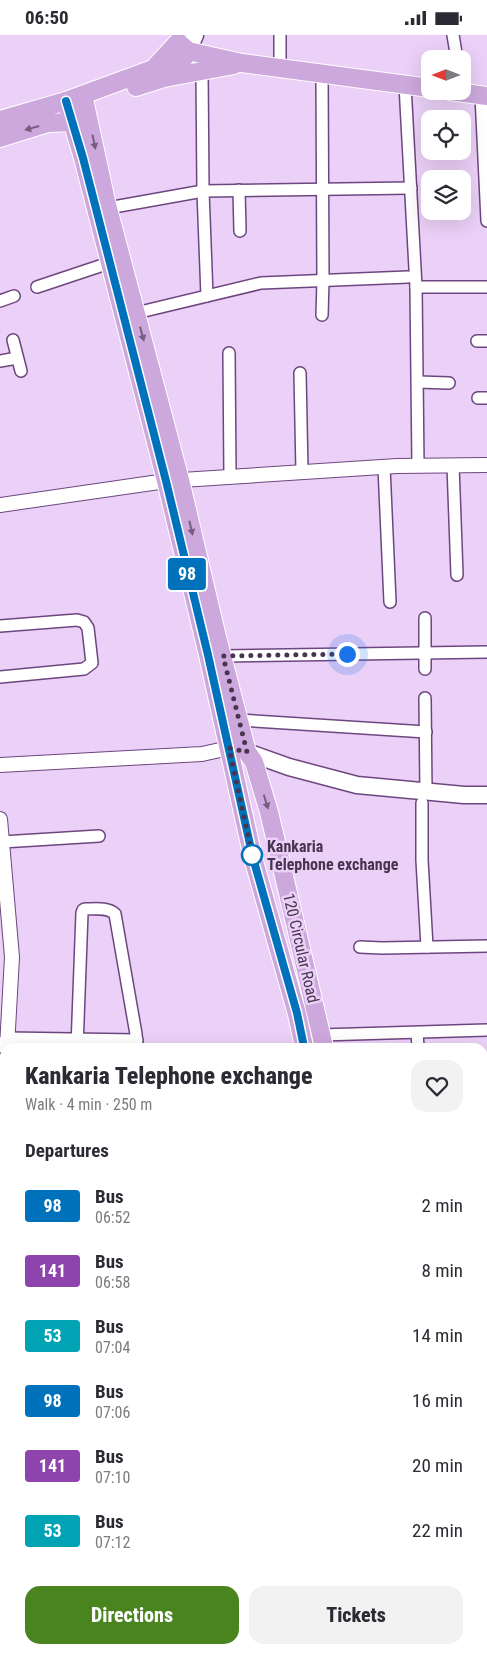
<!DOCTYPE html>
<html lang="en">
<head>
<meta charset="utf-8">
<style>
	body { margin:0; font-family:"Roboto Condensed",sans-serif; background:#f2f2f3; color:#2b2b33; height:100vh; display:flex; flex-direction:column; font-size:19px; white-space:nowrap }
	* { box-sizing:border-box; margin:0 }
	p { font-size:16px; color:#7c7c81 }
	.icon { flex:none; width:28px; height:28px; fill:none; stroke:currentColor; stroke-width:2; stroke-linecap:round; stroke-linejoin:round }
	.map { position:relative; flex:1; overflow:hidden }
	.side { position:absolute; left:0px; top:1008px; width:488px; height:611px; display:flex; flex-direction:column; background:#fff; border-radius:15px 15px 0 0; box-shadow:0 5px 20px #0002 }
	.side>* { flex:none }
	.badge { padding:0 10px; border-radius:4px; font-size:18px; line-height:32px }
	.needle { width:32px; rotate:270deg }
	.buttons { position:absolute; left:421px; top:15px; display:grid; gap:10px }
	.buttons a { display:grid; place-items:center; width:50px; height:50px; border-radius:10px; background:#fff; box-shadow:0 5px 20px #0002; font-size:25px }
	.you { position:absolute; width:25px; height:25px; margin:-12px; border:4px solid #fff; border-radius:50%; background:#1a73e8; box-shadow:0 0 0 8px #1a73e833 }
	.map>.badge { position:absolute; translate:-50% -50%; box-shadow:0 0 0 2px #fff }
	h2 { padding:0 25px; font-size:19px; line-height:45px }
	.round { display:grid; place-items:center; flex:none; width:52px; height:52px; border-radius:15px; background:#f2f2f3 }
	.summary { display:flex; align-items:center; justify-content:space-between; height:85px; padding:0 25px }
	h1 { font-size:24px; font-weight:800; line-height:38px }
	.cta { display:flex; gap:10px; margin-top:auto; padding:10px 25px }
	.cta a { flex:1; height:58px; border-radius:15px; background:#4a841f; color:#fff; font-size:20px; font-weight:800; line-height:58px; text-align:center }
	.cta a+a { background:#f2f2f3; color:#2b2b33 }
	ul { padding:0; list-style:none }
	li { display:flex; align-items:center; gap:15px; height:65px; padding:0 25px }
	li div { flex:1 }
	li b { display:block; font-size:19px }
	li em { font-style:normal }
	li .badge { min-width:55px; font-weight:700; text-align:center }
	.status { display:flex; justify-content:space-between; align-items:center; height:35px; padding:0 25px; background:#fff; direction:ltr }
	.status svg { height:14px; fill:currentColor }
	.map>svg:first-child { display:block }
	.lines { fill:none; stroke-linecap:round; stroke-linejoin:round }
	.minor-casing { stroke:#6e467f; stroke-width:14 }
	.tertiary-casing { stroke:#6e467f; stroke-width:16 }
	.secondary-casing { stroke:#6e467f; stroke-width:19 }
	.primary-casing { stroke:#fff; stroke-width:20 }
	.minor { stroke:#fff; stroke-width:11 }
	.tertiary { stroke:#fff; stroke-width:14 }
	.secondary { stroke:#fff; stroke-width:16 }
	.primary { stroke:#cda8dc; stroke-width:18 }
	.oneway { fill:#765d80 }
	.line-casing { stroke:#fff; stroke-width:11 }
	.line { stroke:#0072bc; stroke-width:8 }
	.walk { stroke:#47354f; stroke-width:5; stroke-dasharray:0 9 }
	.stop-dot { fill:#fff; stroke:#0072bc; stroke-width:2.5 }
	.labels { text-anchor:middle; dominant-baseline:central; stroke-width:5; stroke-linejoin:round; paint-order:stroke }
	.stop-label { font-size:16px; font-weight:bold; fill:#47354f; stroke:#ebd0f7; text-anchor:start }
	.street-label { font-size:16px; fill:#47354f; stroke:#ebd0f7 }
</style>
</head>
<body>
<div class="status"><b>06:50</b><svg viewBox="0 0 49 12"><path d="M0 12V9h3v3zM5 12V6h3v6zM10 12V3h3v9zM15 12V0h3v12zM26 1h20v11H26zM47 4h2v5h-2z"/></svg></div>
<div class="map">
<svg width="487" height="1618" viewBox="0 0 487 1618">
	<rect width="100%" height="100%" fill="#ebd0f7"/>
	<g class="lines">
		<g class="minor-casing">
			<g id="minor">
				<polyline points="280,0 280,33"/>
				<polyline points="453,0 457,24"/>
				<polyline points="202,36 203,156 207,261"/>
				<polyline points="405,50 416,252 487,252"/>
				<polyline points="481,61 487,186"/>
				<polyline points="239,155 240,196"/>
				<polyline points="108,173 203,156 411,153"/>
				<polyline points="37,252 109,228"/>
				<polyline points="416,252 418,431"/>
				<polyline points="0,266 14,261"/>
				<polyline points="136,278 261,248 408,242"/>
				<polyline points="322,280 323,246 322,39"/>
				<polyline points="13,305 21,336"/>
				<polyline points="477,306 487,306"/>
				<polyline points="229,318 230,442"/>
				<polyline points="0,326 17,323"/>
				<polyline points="300,338 302,437"/>
				<polyline points="418,347 449,348"/>
				<polyline points="478,363 487,363"/>
				<polyline points="453,430 457,540"/>
				<polyline points="384,432 390,567"/>
				<polyline points="425,583 425,634"/>
				<polyline points="0,591 77,585 84,587 88,593 92,628 84,634 0,642"/>
				<polyline points="223,621 487,617"/>
				<polyline points="425,663 426,757"/>
				<polyline points="239,685 426,697"/>
				<polyline points="422,768 422,825 427,912"/>
				<polyline points="2,807 99,801"/>
				<polyline points="360,912 382,913 487,911"/>
				<polyline points="417,998 418,1012"/>
				<polyline points="321,1000 487,995"/>
				<polyline points="0,1012 7,1003 137,1005"/>
				<path d="M77 1012 82 878 83 875 85 874C95 874 108 872 115 879L136 999 137 1012"/>
				<polyline points="482,1129 487,1129"/>
				<polyline points="482,1223 487,1223"/>
				<polyline points="482,1359 487,1359"/>
				<polyline points="482,1423 486,1423"/>
				<polyline points="0,1518 5,1517"/>
				<polyline points="0,1592 5,1591"/>
				<polyline points="37,1614 38,1618"/>
				<polyline points="123,1618 124,1614"/>
				<polyline points="190,1618 190,1614"/>
			</g>
		</g>
		<g class="tertiary-casing">
			<g id="tertiary">
				<polyline points="0,470 166,446 397,431 487,430"/>
				<polyline points="0,730 202,719 229,713"/>
				<polyline points="0,784 12,922 7,1012"/>
				<polyline points="0,1187 5,1047"/>
			</g>
		</g>
		<g class="secondary-casing">
			<g id="secondary">
				<polyline points="188,16 195,0"/>
				<polyline points="247,717 289,732 357,750 464,760 487,760"/>
				<polyline points="482,1299 487,1299"/>
				<polyline points="482,1312 487,1312"/>
			</g>
		</g>
		<g class="primary-casing">
			<g id="primary">
				<polyline points="164,43 234,30"/>
				<polyline points="136,52 164,43 184,23 188,16"/>
				<polyline points="450,56 487,61"/>
				<polyline points="83,60 106,166 180,445 216,598 247,717 254,727 269,777 324,1012"/>
				<polyline points="66,66 83,123 166,446 208,620 253,823 297,979 304,1012"/>
				<polyline points="0,85 66,66 153,34 178,7 188,16 242,28 430,53"/>
				<polyline points="0,103 48,88 73,87 75,78"/>
				<polyline points="0,1210 5,1211"/>
				<polyline points="0,1229 5,1231"/>
				<polyline points="400,1614 401,1618"/>
				<polyline points="426,1614 427,1618"/>
			</g>
		</g>
		<use href="#minor" class="minor"/>
		<use href="#tertiary" class="tertiary"/>
		<use href="#secondary" class="secondary"/>
		<use href="#primary" class="primary"/>
	</g>
	<defs><path id="oneway-solid" d="M-6-.8H1V-3.2L6.5 0L1 3.2V.8H-6Z" transform="scale(1.25)"/></defs>
	<g class="oneway">
		<use href="#oneway-solid" transform="translate(32 93) rotate(164)"/>
		<use href="#oneway-solid" transform="translate(94 107) rotate(78)"/>
		<use href="#oneway-solid" transform="translate(142 299) rotate(75)"/>
		<use href="#oneway-solid" transform="translate(191 493) rotate(77)"/>
		<use href="#oneway-solid" transform="translate(266 767) rotate(73)"/>
	</g>
	<g class="lines">
		<g class="line-casing">
			<polyline id="line" points="66,66 83,123 166,446 208,620 253,823 297,978 304,1012"/>
		</g>
		<use href="#line" class="line"/>
		<polyline class="walk" points="252,820 253,823 229,713 247,717 223,621 347,619"/>
	</g>
	<circle class="stop-dot" cx="252" cy="820" r="10"/>
	<g class="labels">
		<g class="stop-label">
			<text x="267" y="811">Kankaria<tspan x="267" dy="18">Telephone exchange</tspan></text>
		</g>
		<g class="street-label">
			<text transform="translate(301 913) rotate(77)">120 Circular Road</text>
		</g>
	</g>
</svg>
<div class="buttons">
<a><svg class="needle" viewBox="-14 -14 28 28"><path d="M0-13l5 13h-10z" fill="#e53935"/><path d="M0 13l5-13h-10z" fill="#7c7c81"/></svg></a>
<a><svg class="icon" aria-label="locate" viewBox="0 0 24 24"><circle cx="12" cy="12" r="6"/><path d="M12 2v4M12 18v4M2 12h4M18 12h4"/></svg></a>
<a><svg class="icon" aria-label="layers" viewBox="0 0 24 24"><path d="M12 4l9 5-9 5-9-5zM3 14l9 5 9-5"/></svg></a>
</div>
<div class="you" style="left:347px;top:619px"></div>
<b class="badge" style="left:187px;top:539px;background:#0072bc;color:#fff">98</b>
<section class="side">
<div class="summary"><div><h1>Kankaria Telephone exchange</h1><p>Walk · 4 min · 250 m</p></div><a class="round"><svg class="icon" aria-label="heart" viewBox="0 0 24 24"><path d="M12 20l-8-8c-3-5 5-10 8-4 3-6 11-1 8 4z"/></svg></a></div>
<h2>Departures</h2>
<ul>
<li><span class="badge" style="background:#0072bc;color:#fff">98</span><div><b>Bus</b><p>06:52</p></div><em>2 min</em></li>
<li><span class="badge" style="background:#8e44ad;color:#fff">141</span><div><b>Bus</b><p>06:58</p></div><em>8 min</em></li>
<li><span class="badge" style="background:#00a3b4;color:#fff">53</span><div><b>Bus</b><p>07:04</p></div><em>14 min</em></li>
<li><span class="badge" style="background:#0072bc;color:#fff">98</span><div><b>Bus</b><p>07:06</p></div><em>16 min</em></li>
<li><span class="badge" style="background:#8e44ad;color:#fff">141</span><div><b>Bus</b><p>07:10</p></div><em>20 min</em></li>
<li><span class="badge" style="background:#00a3b4;color:#fff">53</span><div><b>Bus</b><p>07:12</p></div><em>22 min</em></li>
</ul>
<div class="cta"><a>Directions</a><a>Tickets</a></div>
</section>
</div>
</body>
</html>
